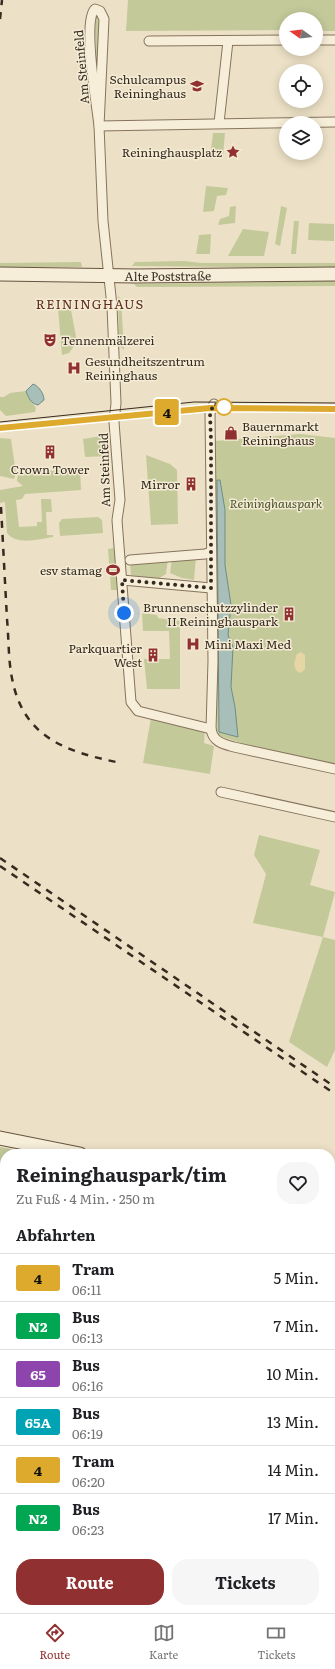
<!DOCTYPE html>
<html lang="de">
<head>
<meta charset="utf-8">
<style>
	body { margin:0; font-family:Literata,serif; background:#f6f6f6; color:#202124; height:100vh; display:flex; flex-direction:column; font-size:15px; white-space:nowrap }
	* { box-sizing:border-box; margin:0 }
	p { font-size:13px; color:#757577 }
	.icon { flex:none; width:22px; height:22px; fill:none; stroke:currentColor; stroke-width:2; stroke-linecap:round; stroke-linejoin:round }
	.map { position:relative; flex:1; overflow:hidden }
	.details { position:absolute; left:0px; top:1149px; width:335px; height:464px; display:flex; flex-direction:column; background:#fff; border-radius:16px 16px 0 0; box-shadow:0 2px 10px #0003 }
	.details>* { flex:none }
	.badge { padding:0 8px; border-radius:3px; font-size:14px; line-height:26px }
	.needle { width:26px; rotate:284deg }
	.fabs { position:absolute; left:279px; top:12px; display:grid; gap:8px }
	.fabs a { display:grid; place-items:center; width:44px; height:44px; border-radius:50%; background:#fff; box-shadow:0 2px 10px #0003; font-size:20px }
	.you { position:absolute; width:20px; height:20px; margin:-10px; border:3px solid #fff; border-radius:50%; background:#1a73e8; box-shadow:0 0 0 6px #1a73e833 }
	.map>.badge { position:absolute; translate:-50% -50%; box-shadow:0 0 0 2px #fff }
	h2 { padding:0 16px; font-size:15px; line-height:36px }
	.round { display:grid; place-items:center; flex:none; width:42px; height:42px; border-radius:16px; background:#f6f6f6 }
	.headline { display:flex; align-items:center; justify-content:space-between; height:68px; padding:0 16px }
	h1 { font-size:19px; font-weight:700; line-height:30px }
	.action { display:flex; gap:8px; margin-top:auto; padding:8px 16px }
	.action a { flex:1; height:46px; border-radius:16px; background:#913031; color:#fff; font-size:16px; font-weight:700; line-height:46px; text-align:center }
	.action a+a { background:#f6f6f6; color:#202124 }
	ul { padding:0; list-style:none }
	li { display:flex; align-items:center; gap:12px; height:48px; padding:0 16px; border-top:1px solid #e0e0e0 }
	li div { flex:1 }
	li b { display:block; font-size:15px }
	li em { font-style:normal }
	li .badge { min-width:44px; font-weight:700; text-align:center }
	.menu { display:flex; justify-content:space-around; align-items:center; height:56px; border-top:1px solid #e0e0e0; background:#fff; font-size:11px; color:#757577 }
	.menu a { display:grid; justify-items:center; gap:2px }
	.menu .active { color:#913031 }
	.map>svg:first-child { display:block }
	.green { fill:#c4c99a }
	.sand { fill:#e6d5a5 }
	.water { fill:#a7bfb8; stroke:#6e8d86 }
	.lines { fill:none; stroke-linecap:round; stroke-linejoin:round }
	.street-casing { stroke:#86735d; stroke-width:11 }
	.secondary-casing { stroke:#685440; stroke-width:15 }
	.street { stroke:#f7eed9; stroke-width:9 }
	.secondary { stroke:#f7eed9; stroke-width:13 }
	.tram { stroke:#372b20; stroke-width:1 }
	.rail { stroke:#372b20; stroke-width:2.5; stroke-dasharray:7 7; stroke-linecap:butt }
	.line-casing { stroke:#fff; stroke-width:9 }
	.line { stroke:#deaa2e; stroke-width:6 }
	.walk { stroke:#372b20; stroke-width:4; stroke-dasharray:0 7.2 }
	.stop-dot { fill:#fff; stroke:#deaa2e; stroke-width:2 }
	.labels { text-anchor:middle; dominant-baseline:central; stroke-width:3; stroke-linejoin:round; paint-order:stroke }
	.street-label { font-size:12px; fill:#372b20; stroke:#f4ebd5 }
	.poi-label { font-size:12px; fill:#372b20; stroke:#f4ebd5; text-anchor:end }
	.park-label { font-size:12px; font-style:italic; fill:#475227; stroke:#f4ebd5 }
	.neighbourhood-label { font-size:13px; letter-spacing:1px; fill:#612f22; stroke:#f4ebd5 }
</style>
</head>
<body>
<div class="map">
<svg width="335" height="1613" viewBox="0 0 335 1613">
	<rect width="100%" height="100%" fill="#ece1c6"/>
	<g class="green">
		<polygon points="128,0 335,0 335,31 316,31 316,19 286,19 286,30 126,31"/>
		<polygon points="94,15 97,16 99,23 98,97"/>
		<polygon points="213,133 225,133 223,156 210,159"/>
		<polygon points="206,186 228,188 226,195 217,196 214,211 203,212"/>
		<polygon points="236,206 235,223 218,225 220,219 229,216 230,207"/>
		<polygon points="281,206 287,208 280,246 275,244"/>
		<polygon points="294,221 299,221 296,254 291,254"/>
		<polygon points="309,223 334,224 334,241 308,240"/>
		<polygon points="243,229 269,232 264,256 228,256"/>
		<polygon points="211,234 210,254 196,254 199,235"/>
		<polygon points="184,261 202,263 335,263 335,268 132,266 135,262"/>
		<polygon points="79,262 81,262 82,267 0,267 0,263"/>
		<polygon points="335,281 335,286 137,287 134,284"/>
		<polygon points="118,296 121,299 124,350 120,346 119,340"/>
		<polygon points="68,307 71,310 77,342 69,353 62,355 58,308"/>
		<polygon points="26,391 29,398 36,408 35,412 6,416 0,410 0,397 4,397 10,393"/>
		<polygon points="300,434 335,438 335,764 247,745 217,735 215,441"/>
		<polygon points="107,435 109,456 85,457 83,439"/>
		<polygon points="0,438 11,439 16,474 14,479 0,476"/>
		<polygon points="146,455 170,464 177,470 178,524 151,525"/>
		<path d="M80 468 81 490 25 494 22 499 16 500 19 527 37 526V522H42L41 499H51L52 512H46L47 535H53V537C39 539 17 546 7 533L5 502 0 503V490L23 486 17 481 18 474Z"/>
		<polygon points="98,517 102,520 103,533 60,536 59,523 62,519"/>
		<polygon points="114,548 119,590 111,590 108,549"/>
		<polygon points="196,557 194,580 182,578 170,573 172,559"/>
		<polygon points="168,559 166,574 158,579 131,575 130,562"/>
		<polygon points="142,613 157,615 158,618 180,621 180,689 147,689 144,659 170,659 169,631 143,631"/>
		<polygon points="151,718 205,730 204,743 214,746 210,774 143,763"/>
		<polygon points="259,835 320,850 310,885 335,892 323,937 335,940 335,1050 327,1067 289,1042 323,937 253,923 266,874 254,855"/>
		<polygon points="0,1147 36,1154 5,1154 5,1214 0,1213"/>
	</g>
	<path class="sand" d="M301 652 305 655V669L301 673C292 671 294 661 297 654Z"/>
	<g class="water">
		<path d="M33 384C39 386 44 394 44 400L38 405C31 404 28 397 26 391Z"/>
		<polygon points="217,480 220,480 225,510 225,565 231,605 228,635 233,647 231,687 235,707 238,737 219,732"/>
	</g>
	<g class="lines">
		<g class="street-casing">
			<g id="street">
				<polyline points="316,40 335,40"/>
				<polyline points="149,41 286,40"/>
				<polyline points="219,123 228,41"/>
				<path d="M99 126C97 106 82 21 95 9L100 11 104 19 99 126 103 221 112 306 116 403 114 422 120 500 117 520 131 702 138 711 211 729"/>
				<polyline points="99,126 335,122"/>
				<path d="M214 404 210 413 213 661 211 729C213 742 223 744 234 747L335 769"/>
				<polyline points="130,560 205,554 211,552"/>
				<polyline points="122,580 211,588"/>
				<polyline points="221,792 335,817"/>
				<polyline points="0,1409 5,1410"/>
				<polyline points="330,1500 335,1499"/>
				<polyline points="0,1522 5,1518"/>
				<polyline points="0,1544 5,1546"/>
				<polyline points="206,1608 227,1613"/>
				<polyline points="120,1613 120,1608"/>
				<polyline points="278,1613 280,1608"/>
			</g>
		</g>
		<g class="secondary-casing">
			<g id="secondary">
				<path id="s1" d="M0 274 136 276 335 274"/>
				<polyline points="0,1138 80,1154"/>
				<polyline points="330,1210 335,1211"/>
			</g>
		</g>
		<use href="#street" class="street"/>
		<use href="#secondary" class="secondary"/>
		<g class="tram">
			<polyline points="0,422 194,402 335,403"/>
			<polyline points="26,425 217,408"/>
		</g>
		<g class="rail">
			<polyline points="0,19 2,0"/>
			<path d="M1 507C3 544 5 582 7 619 9 640 8 662 13 683 25 738 68 752 116 762"/>
			<polyline points="0,858 335,1087"/>
			<polyline points="0,866 335,1094"/>
		</g>
	</g>
	<g class="lines">
		<g class="line-casing">
			<polyline id="line" points="0,428 210,408 335,409"/>
		</g>
		<use href="#line" class="line"/>
		<polyline class="walk" points="124,613 122,580 211,588 211,441 210,413 214,404 224,407"/>
	</g>
	<defs>
		<g id="school-bare" transform="scale(1.08)"><path d="M0-5L7-2L0 1L-7-2ZM-4 1L0 2.5L4 1V4Q0 6-4 4Z" fill="#913031" stroke="#f4ebd5" stroke-width="2.5" paint-order="stroke"/></g>
		<g id="sight-bare" transform="scale(1.08)"><path d="M0-6L1.8-2.2L6-1.7L2.9 1.2L3.7 5.4L0 3.3L-3.7 5.4L-2.9 1.2L-6-1.7L-1.8-2.2Z" fill="#913031" stroke="#f4ebd5" stroke-width="2.5" paint-order="stroke"/></g>
		<g id="theatre-bare" transform="scale(1.08)"><path d="M-5-5.5Q0-4 5-5.5V0Q5 5 0 6Q-5 5-5 0ZM-3.3-2.5H-1v1.5H-3.3ZM1-2.5H3.3v1.5H1ZM-2.8 1Q0 5.5 2.8 1Z" fill="#913031" stroke="#f4ebd5" stroke-width="2.5" paint-order="stroke"/></g>
		<g id="hospital-bare" transform="scale(1.08)"><path d="M-5-5h3v3.5h4V-5h3V5h-3V1.5h-4V5h-3Z" fill="#913031" stroke="#f4ebd5" stroke-width="2.5" paint-order="stroke"/></g>
		<g id="shop-bare" transform="scale(1.08)"><path d="M-5-2.5h2.3a2.7 3.5 0 0 1 5.4 0H5L5.5 6h-11ZM-1.5-2.5h3a1.5 2.3 0 0 0-3 0Z" fill="#913031" stroke="#f4ebd5" stroke-width="2.5" paint-order="stroke"/></g>
		<g id="building-bare" transform="scale(1.08)"><path d="M-4-6H4V6H1V3H-1V6H-4ZM-2.5-4.3h1.7v1.8h-1.7ZM.8-4.3h1.7v1.8H.8ZM-2.5-1h1.7V.8h-1.7ZM.8-1h1.7V.8H.8Z" fill="#913031" stroke="#f4ebd5" stroke-width="2.5" paint-order="stroke"/></g>
		<g id="stadium-bare" transform="scale(1.08)"><path d="M0-5a6.5 5 0 1 0 0 10a6.5 5 0 1 0 0-10ZM-3.5-1.8h7v3.6h-7Z" fill="#913031" stroke="#f4ebd5" stroke-width="2.5" paint-order="stroke"/></g>
	</defs>
	<g fill-rule="evenodd">
		<use href="#school-bare" x="197" y="86"/>
		<use href="#sight-bare" x="233" y="152"/>
		<use href="#theatre-bare" x="50" y="340"/>
		<use href="#hospital-bare" x="74" y="368"/>
		<use href="#shop-bare" x="231" y="433"/>
		<use href="#building-bare" x="50" y="452"/>
		<use href="#building-bare" x="191" y="484"/>
		<use href="#stadium-bare" x="113" y="570"/>
		<use href="#building-bare" x="289" y="614"/>
		<use href="#hospital-bare" x="193" y="644"/>
		<use href="#building-bare" x="153" y="655"/>
	</g>
	<circle class="stop-dot" cx="224" cy="407" r="8"/>
	<g class="labels">
		<g class="street-label">
			<text transform="translate(81 67) rotate(-95)">Am Steinfeld</text>
			<text stroke="none"><textPath href="#s1" startOffset="168">Alte Poststraße</textPath></text>
			<text transform="translate(104 470) rotate(-92)">Am Steinfeld</text>
		</g>
		<g class="poi-label">
			<text x="186" y="79">Schulcampus<tspan x="186" dy="14">Reininghaus</tspan></text>
			<text x="222" y="152">Reininghausplatz</text>
			<text x="61" y="340" text-anchor="start">Tennenmälzerei</text>
			<text x="85" y="361" text-anchor="start">Gesundheitszentrum<tspan x="85" dy="14">Reininghaus</tspan></text>
			<text x="242" y="426" text-anchor="start">Bauernmarkt<tspan x="242" dy="14">Reininghaus</tspan></text>
			<text x="50" y="469" text-anchor="middle">Crown Tower</text>
			<text x="180" y="484">Mirror</text>
			<text x="102" y="570">esv stamag</text>
			<text x="278" y="607">Brunnenschutzzylinder<tspan x="278" dy="14">II Reininghauspark</tspan></text>
			<text x="204" y="644" text-anchor="start">Mini Maxi Med</text>
			<text x="142" y="648">Parkquartier<tspan x="142" dy="14">West</tspan></text>
		</g>
		<g class="park-label">
			<text x="276" y="503">Reininghauspark</text>
		</g>
		<g class="neighbourhood-label">
			<text x="90" y="303">REININGHAUS</text>
		</g>
	</g>
</svg>
<div class="fabs">
<a><svg class="needle" viewBox="-14 -14 28 28"><path d="M0-13l5 13h-10z" fill="#e53935"/><path d="M0 13l5-13h-10z" fill="#757577"/></svg></a>
<a><svg class="icon" aria-label="locate" viewBox="0 0 24 24"><circle cx="12" cy="12" r="6"/><path d="M12 2v4M12 18v4M2 12h4M18 12h4"/></svg></a>
<a><svg class="icon" aria-label="layers" viewBox="0 0 24 24"><path d="M12 4l9 5-9 5-9-5zM3 14l9 5 9-5"/></svg></a>
</div>
<div class="you" style="left:124px;top:613px"></div>
<b class="badge" style="left:167px;top:412px;background:#deaa2e;color:#111">4</b>
<section class="details">
<div class="headline"><div><h1>Reininghauspark/tim</h1><p>Zu Fuß · 4 Min. · 250 m</p></div><a class="round"><svg class="icon" aria-label="heart" viewBox="0 0 24 24"><path d="M12 20l-8-8c-3-5 5-10 8-4 3-6 11-1 8 4z"/></svg></a></div>
<h2>Abfahrten</h2>
<ul>
<li><span class="badge" style="background:#deaa2e;color:#111">4</span><div><b>Tram</b><p>06:11</p></div><em>5 Min.</em></li>
<li><span class="badge" style="background:#00a651;color:#fff">N2</span><div><b>Bus</b><p>06:13</p></div><em>7 Min.</em></li>
<li><span class="badge" style="background:#8e44ad;color:#fff">65</span><div><b>Bus</b><p>06:16</p></div><em>10 Min.</em></li>
<li><span class="badge" style="background:#00a3b4;color:#fff">65A</span><div><b>Bus</b><p>06:19</p></div><em>13 Min.</em></li>
<li><span class="badge" style="background:#deaa2e;color:#111">4</span><div><b>Tram</b><p>06:20</p></div><em>14 Min.</em></li>
<li><span class="badge" style="background:#00a651;color:#fff">N2</span><div><b>Bus</b><p>06:23</p></div><em>17 Min.</em></li>
</ul>
<div class="action"><a>Route</a><a>Tickets</a></div>
</section>
</div>
<nav class="menu">
<a class="active"><svg class="icon" aria-label="directions" viewBox="0 0 24 24"><path d="M12 3l9 9-9 9-9-9zM9 14v-3h6M13 9l2 2-2 2"/></svg>Route</a>
<a><svg class="icon" aria-label="map" viewBox="0 0 24 24"><path d="M3 6l6-2 6 2 6-2v14l-6 2-6-2-6 2zM9 4v14M15 6v14"/></svg>Karte</a>
<a><svg class="icon" aria-label="tickets" viewBox="0 0 24 24"><path d="M3 7h18v10H3zM15 7v10"/></svg>Tickets</a>
</nav>
</body>
</html>
